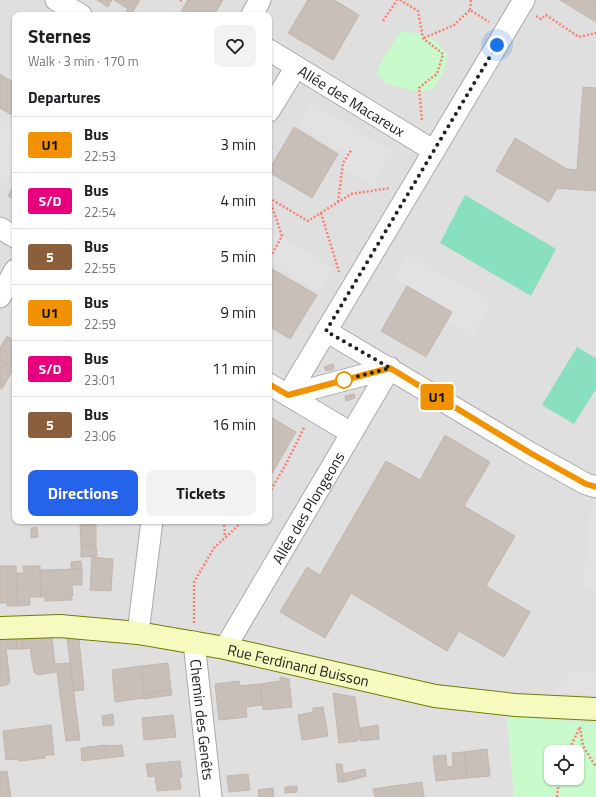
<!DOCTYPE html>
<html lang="en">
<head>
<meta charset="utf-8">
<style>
	body { margin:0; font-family:"Titillium Web",sans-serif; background:#f2f2f2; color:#202124; height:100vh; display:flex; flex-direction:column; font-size:15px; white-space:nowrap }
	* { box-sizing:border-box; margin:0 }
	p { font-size:13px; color:#757577 }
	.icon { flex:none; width:22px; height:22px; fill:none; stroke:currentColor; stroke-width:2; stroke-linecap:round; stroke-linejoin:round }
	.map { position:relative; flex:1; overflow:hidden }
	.side { position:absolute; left:12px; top:12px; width:260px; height:512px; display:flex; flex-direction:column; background:#fff; border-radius:8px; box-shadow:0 1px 3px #0004 }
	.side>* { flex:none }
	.badge { padding:0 8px; border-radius:3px; font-size:14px; line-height:26px }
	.tools { position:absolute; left:544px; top:745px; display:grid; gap:8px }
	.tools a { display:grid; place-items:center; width:40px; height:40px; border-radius:8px; background:#fff; box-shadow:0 1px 3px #0004; font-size:20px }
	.you { position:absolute; width:20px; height:20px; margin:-10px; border:3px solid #fff; border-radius:50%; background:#1a73e8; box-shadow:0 0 0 6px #1a73e833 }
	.map>.badge { position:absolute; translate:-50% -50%; box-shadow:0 0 0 2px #fff }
	h2 { padding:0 16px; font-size:15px; line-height:36px }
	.round { display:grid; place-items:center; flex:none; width:42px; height:42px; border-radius:8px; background:#f2f2f2 }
	.summary { display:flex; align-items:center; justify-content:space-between; height:68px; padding:0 16px }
	h1 { font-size:19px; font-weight:700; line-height:30px }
	.button { display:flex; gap:8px; margin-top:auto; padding:8px 16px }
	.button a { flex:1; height:46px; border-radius:8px; background:#2563eb; color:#fff; font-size:16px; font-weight:700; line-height:46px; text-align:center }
	.button a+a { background:#f2f2f2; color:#202124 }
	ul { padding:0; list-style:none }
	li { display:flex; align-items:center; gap:12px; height:56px; padding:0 16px; border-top:1px solid #e0e0e0 }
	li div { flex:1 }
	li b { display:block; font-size:15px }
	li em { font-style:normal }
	li .badge { min-width:44px; font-weight:700; text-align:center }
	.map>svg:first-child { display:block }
	.residential { fill:#e0dfdf; fill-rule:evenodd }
	.park { fill:#c8facc; fill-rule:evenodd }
	.pitch { fill:#88e0be }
	.parking { fill:#e2e2e2 }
	.building { fill:#c7bfb8; stroke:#c4b6ab }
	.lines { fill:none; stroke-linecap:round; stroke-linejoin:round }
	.street-casing { stroke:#a9a9a9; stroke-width:23 }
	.secondary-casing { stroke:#707d05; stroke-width:24 }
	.path { stroke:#fa8072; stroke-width:2.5; stroke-dasharray:2 2; stroke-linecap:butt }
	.street { stroke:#fff; stroke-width:21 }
	.secondary { stroke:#f7fabf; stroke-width:22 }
	.line-casing { stroke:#fff; stroke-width:9 }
	.line { stroke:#f39200; stroke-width:6 }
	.walk { stroke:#222; stroke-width:4; stroke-dasharray:0 7.2 }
	.stop-dot { fill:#fff; stroke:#f39200; stroke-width:2 }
	.labels { text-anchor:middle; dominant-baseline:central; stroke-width:3; stroke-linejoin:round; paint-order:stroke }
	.street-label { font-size:15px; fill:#222; stroke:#fff }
</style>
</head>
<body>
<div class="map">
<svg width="596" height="797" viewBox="0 0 596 797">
	<rect width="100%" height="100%" fill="#f2efe9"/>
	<path class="residential" d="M0 0H596V723L507 716 514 797H0ZM15 15H269V521H15Z"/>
	<g class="park">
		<path d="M401 31C425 35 434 35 448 56L443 74 433 89 417 92 405 89 386 83 376 75 383 58Z"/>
		<path d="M507 716 596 723V797H514ZM551 752H577V778H551Z"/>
	</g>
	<g class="pitch">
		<polygon points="465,195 556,249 531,296 440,243"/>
		<polygon points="577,347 596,358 596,389 574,424 542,405"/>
	</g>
	<g class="parking">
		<polygon points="311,103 393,151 372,186 339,167 346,153 297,125"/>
		<polygon points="0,119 15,129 15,162 3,182 0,180"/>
		<polygon points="269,229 334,268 319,292 269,262"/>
		<polygon points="406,254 491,301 472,337 446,322 407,286 393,279"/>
		<polygon points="591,504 596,505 596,588 583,587"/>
		<polygon points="572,671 596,673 596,695 555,692"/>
	</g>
	<g class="building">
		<polygon points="97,0 112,0 108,7"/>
		<polygon points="114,0 140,0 131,15 124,15 128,9"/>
		<polygon points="188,0 223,0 214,15 179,15"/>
		<polygon points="308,0 334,0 359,15 333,60 288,33"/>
		<polygon points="560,0 596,0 596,22"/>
		<polygon points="0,74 15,83 15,117 0,108"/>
		<polygon points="583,87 596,88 596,191 557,188 549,202 496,171 515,138 567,169 577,170"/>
		<polygon points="294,127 338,154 312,198 269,172 269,170"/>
		<polygon points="15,184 15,200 8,196"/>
		<polygon points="272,269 317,295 290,339 269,326 269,274"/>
		<polygon points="407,286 452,312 426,357 381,331"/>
		<polygon points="7,336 15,341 15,369 0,360 0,348"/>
		<polygon points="0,360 14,368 2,389 0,388"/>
		<polygon points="333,364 334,369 326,371 324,367"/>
		<polygon points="354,394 355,398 346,401 345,396"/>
		<polygon points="269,416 296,432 270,477 269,477"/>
		<polygon points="445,435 490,462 464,506 515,536 486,586 530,612 504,657 459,631 447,651 351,593 325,638 280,612 307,567 320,575 386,461 420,480"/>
		<polygon points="96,524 96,546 81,546 80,525"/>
		<polygon points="37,527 38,537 31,538 31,528"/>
		<polygon points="81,546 96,546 97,556 81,557"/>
		<polygon points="92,557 113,559 111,591 90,590"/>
		<polygon points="81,561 82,569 71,569 71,562"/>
		<polygon points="0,566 16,566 18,606 7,606 7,603 0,603"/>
		<polygon points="23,566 40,566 41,597 30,597 30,605 18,606 16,573 24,573"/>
		<polygon points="82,569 82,585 72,585 73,596 71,596 72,600 45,601 45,597 41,597 40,570"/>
		<polygon points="16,638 22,638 23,649 17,649"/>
		<polygon points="16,638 17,649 6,649 10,682 7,685 0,686 0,639"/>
		<polygon points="22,638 52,638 55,664 70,663 80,740 66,741 57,672 37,675 34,672 30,648 23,649"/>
		<polygon points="67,638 79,639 84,690 74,691"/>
		<polygon points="168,663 171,689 155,691 155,693 144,695 141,666"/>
		<polygon points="141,666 144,698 115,702 112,670"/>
		<polygon points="280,677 289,679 292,707 263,710 260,684 280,681"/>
		<polygon points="239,681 240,686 260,684 262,705 246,707 247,717 219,720 215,684"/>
		<polygon points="171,689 172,695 144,699 144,695 155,693 155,691"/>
		<polygon points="333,693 355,697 361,739 357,739 358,741 339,743"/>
		<polygon points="323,707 328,736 302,740 298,715 313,712 313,708"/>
		<polygon points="113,714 114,725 103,726 102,716"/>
		<polygon points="173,715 176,737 144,740 142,718"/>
		<polygon points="51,725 54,755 45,755 45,758 19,761 19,759 6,760 3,731"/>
		<polygon points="378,725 379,739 361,741 360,728"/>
		<polygon points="106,745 107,758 82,761 81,748"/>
		<polygon points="122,745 124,756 107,758 106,746"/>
		<polygon points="487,749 490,776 467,778 464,752"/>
		<polygon points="464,752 467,778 436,781 433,756 446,755 447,767 453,766 452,753"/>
		<polygon points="180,761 182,777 179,777 181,789 157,791 155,776 148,777 146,764"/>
		<polygon points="336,764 342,764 344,782 338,782"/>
		<polygon points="365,769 366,776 344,782 343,774"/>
		<polygon points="7,771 11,797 0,797 0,772"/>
		<polygon points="248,774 250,790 229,792 227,776"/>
		<polygon points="422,782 424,797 375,797 373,789"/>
		<polygon points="297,786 297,792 285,793 285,787"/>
		<polygon points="273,788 274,797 259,797 258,790"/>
	</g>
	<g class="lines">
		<g class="street-casing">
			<g id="street">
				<polyline points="56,0 81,15"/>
				<polyline points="252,15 260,0"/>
				<path id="s1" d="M269 50 434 151"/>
				<polyline points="269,111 296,67"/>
				<polyline points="0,228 15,237"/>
				<polyline points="0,297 15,270"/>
				<polyline points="326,331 532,454 586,484 596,487"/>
				<polyline points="269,384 351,433"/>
				<polyline points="288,395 524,0"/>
				<polyline points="288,395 390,368"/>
				<polyline points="138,633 152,521"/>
				<path id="s2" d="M194 642 211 797"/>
				<path id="s3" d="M225 648 390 368"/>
			</g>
		</g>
		<g class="secondary-casing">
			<g id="secondary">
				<path id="s4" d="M0 628 60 626 138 633 225 648 435 696 515 705 596 709"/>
			</g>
		</g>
		<g class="path">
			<polyline points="180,0 183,1"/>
			<polyline points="400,0 418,11 423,38 443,54 437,74 431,78 419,88 422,120"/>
			<polyline points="470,10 471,0"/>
			<polyline points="536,16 541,19 546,15 579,37 596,33"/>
			<polyline points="383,21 397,0"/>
			<polyline points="424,38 454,25 470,10 489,22"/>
			<polyline points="269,198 308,221 351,194 390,188"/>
			<polyline points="270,200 282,236 272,254"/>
			<polyline points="338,202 343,163 352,149"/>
			<polyline points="321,213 339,272"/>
			<polyline points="269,493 285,466 305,426"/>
			<polyline points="224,521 225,537"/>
			<polyline points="194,623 194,582 214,548 243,521"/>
			<polyline points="580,727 583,746 596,767"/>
			<polyline points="568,752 580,727"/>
			<polyline points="557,797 559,778"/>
		</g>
		<use href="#street" class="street"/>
		<use href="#secondary" class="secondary"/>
	</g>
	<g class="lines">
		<g class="line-casing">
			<polyline id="line" points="269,384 288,395 390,368 532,454 586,484 596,487"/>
		</g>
		<use href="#line" class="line"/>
		<polyline class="walk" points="344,380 390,368 326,331 497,45"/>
	</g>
	<circle class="stop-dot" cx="344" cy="380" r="8"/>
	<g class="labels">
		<g class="street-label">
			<text stroke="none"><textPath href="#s1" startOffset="97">Allée des Macareux</textPath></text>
			<text stroke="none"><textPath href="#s3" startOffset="163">Allée des Plongeons</textPath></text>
			<text stroke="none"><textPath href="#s4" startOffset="302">Rue Ferdinand Buisson</textPath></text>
			<text stroke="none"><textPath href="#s2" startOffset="78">Chemin des Genêts</textPath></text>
		</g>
	</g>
</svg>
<div class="tools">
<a><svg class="icon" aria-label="locate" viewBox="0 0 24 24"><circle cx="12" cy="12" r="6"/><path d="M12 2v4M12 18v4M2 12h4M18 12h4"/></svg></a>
</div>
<div class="you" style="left:497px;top:45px"></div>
<b class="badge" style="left:437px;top:397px;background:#f39200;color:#111">U1</b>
<section class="side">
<div class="summary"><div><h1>Sternes</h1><p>Walk · 3 min · 170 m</p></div><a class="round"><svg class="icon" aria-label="heart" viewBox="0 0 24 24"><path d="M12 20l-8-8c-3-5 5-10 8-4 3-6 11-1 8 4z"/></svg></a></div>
<h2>Departures</h2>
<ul>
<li><span class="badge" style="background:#f39200;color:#111">U1</span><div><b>Bus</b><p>22:53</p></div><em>3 min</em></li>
<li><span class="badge" style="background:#e6007e;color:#fff">S/D</span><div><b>Bus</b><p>22:54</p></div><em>4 min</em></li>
<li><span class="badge" style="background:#8b5e3c;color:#fff">5</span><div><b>Bus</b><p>22:55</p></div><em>5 min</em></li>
<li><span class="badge" style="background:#f39200;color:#111">U1</span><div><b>Bus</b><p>22:59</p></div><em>9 min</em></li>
<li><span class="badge" style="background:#e6007e;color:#fff">S/D</span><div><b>Bus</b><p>23:01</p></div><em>11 min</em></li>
<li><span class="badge" style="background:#8b5e3c;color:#fff">5</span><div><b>Bus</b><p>23:06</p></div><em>16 min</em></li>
</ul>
<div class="button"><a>Directions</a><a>Tickets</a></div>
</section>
</div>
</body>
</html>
